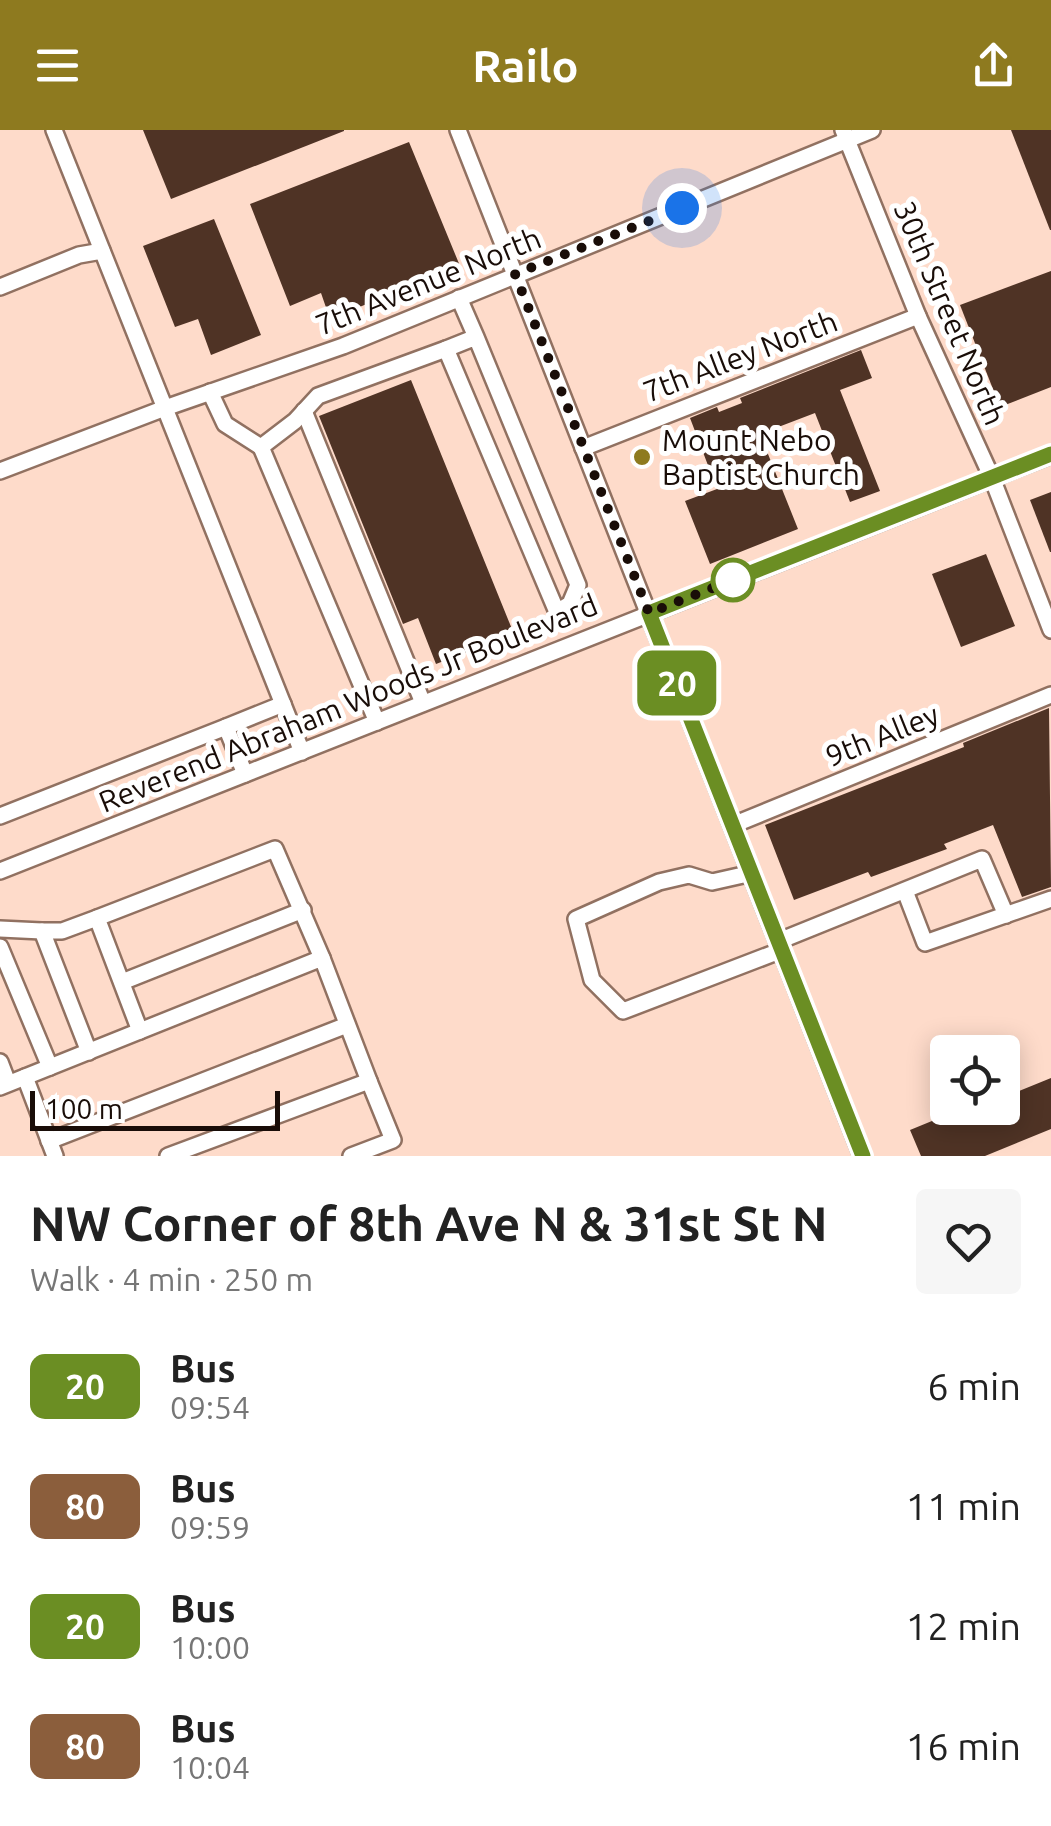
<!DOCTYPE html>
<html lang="en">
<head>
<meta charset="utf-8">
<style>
	body { margin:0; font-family:Ubuntu,sans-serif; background:#f6f6f6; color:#222; height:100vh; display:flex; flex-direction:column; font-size:38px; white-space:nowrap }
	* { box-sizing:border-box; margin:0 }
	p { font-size:32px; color:#767676 }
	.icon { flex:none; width:55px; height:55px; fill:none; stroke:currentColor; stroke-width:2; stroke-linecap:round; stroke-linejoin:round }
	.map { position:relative; height:1026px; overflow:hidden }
	.sheet { display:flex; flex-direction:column; background:#fff; flex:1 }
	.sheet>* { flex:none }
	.badge { padding:0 20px; border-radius:15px; font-size:35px; line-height:65px }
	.buttons { position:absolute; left:930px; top:905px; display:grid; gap:20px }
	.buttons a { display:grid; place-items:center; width:90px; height:90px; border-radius:10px; background:#fff; box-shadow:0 5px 25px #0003; font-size:50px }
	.scale { position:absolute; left:30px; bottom:25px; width:250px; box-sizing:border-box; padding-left:10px; border:5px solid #190d08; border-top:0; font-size:28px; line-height:35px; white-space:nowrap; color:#190d08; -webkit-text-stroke:8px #fff; paint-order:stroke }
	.you { position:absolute; width:50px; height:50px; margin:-25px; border:8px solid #fff; border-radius:50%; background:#1a73e8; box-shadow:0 0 0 15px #1a73e833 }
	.map>.badge { position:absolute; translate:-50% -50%; box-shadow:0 0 0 5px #fff }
	.round { display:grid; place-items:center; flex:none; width:105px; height:105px; border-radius:10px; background:#f6f6f6 }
	.head { display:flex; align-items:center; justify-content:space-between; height:170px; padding:0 30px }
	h1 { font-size:48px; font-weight:600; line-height:75px }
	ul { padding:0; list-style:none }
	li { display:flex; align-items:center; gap:30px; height:120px; padding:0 30px }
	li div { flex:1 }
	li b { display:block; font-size:38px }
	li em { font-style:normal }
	li .badge { min-width:110px; font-weight:700; text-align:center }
	header { display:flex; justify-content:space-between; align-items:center; height:130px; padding:0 30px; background:#8e7a1f; color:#fff; font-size:45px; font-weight:600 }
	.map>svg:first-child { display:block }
	.built { fill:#fedbca; fill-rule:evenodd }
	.building { fill:#4f3325 }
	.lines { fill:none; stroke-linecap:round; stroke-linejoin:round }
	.minor-casing { stroke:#917161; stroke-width:20 }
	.minor { stroke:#fff; stroke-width:15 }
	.line-casing { stroke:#fff; stroke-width:22 }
	.line { stroke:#6b8e23; stroke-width:15 }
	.walk { stroke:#190d08; stroke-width:10; stroke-dasharray:0 18 }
	.poi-dot { fill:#8e7a1f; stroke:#fff; stroke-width:4 }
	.stop-dot { fill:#fff; stroke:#6b8e23; stroke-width:5 }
	.labels { text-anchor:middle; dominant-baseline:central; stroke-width:10; stroke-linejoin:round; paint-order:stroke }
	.street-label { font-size:30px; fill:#190d08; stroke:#fff }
	.poi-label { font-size:30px; fill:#190d08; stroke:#fff; text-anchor:start }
</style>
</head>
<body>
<header><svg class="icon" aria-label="menu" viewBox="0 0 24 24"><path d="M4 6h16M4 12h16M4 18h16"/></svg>Railo<svg class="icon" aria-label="share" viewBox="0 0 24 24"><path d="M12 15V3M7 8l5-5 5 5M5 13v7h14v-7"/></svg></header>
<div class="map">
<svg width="1051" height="1026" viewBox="0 0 1051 1026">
	<rect width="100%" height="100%" fill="#fde8dd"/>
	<path class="built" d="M0 0H1051V1026H0ZM948 922H1002V978H948Z"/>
	<g class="building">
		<polygon points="143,0 344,0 344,1 171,69"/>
		<polygon points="1011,0 1051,0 1051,100 1050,100"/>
		<polygon points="409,12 460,136 330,189 321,163 290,176 250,74"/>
		<polygon points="214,89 261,205 211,225 198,189 175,197 143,116"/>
		<polygon points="1051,141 1051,257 1000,277 960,175"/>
		<polygon points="861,220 872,248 840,260 880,361 850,372 815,283 760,304 798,399 710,434 685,371 717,359 690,288 717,277 719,282 742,273 740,268"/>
		<polygon points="411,250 514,504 436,534 418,488 403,494 319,286"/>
		<polygon points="1051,362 1051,422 1050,422 1030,370"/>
		<polygon points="986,424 1015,496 961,517 932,444"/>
		<polygon points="1049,578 1051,757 1022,767 993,695 944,714 947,719 871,747 868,742 794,770 765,695 964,617 963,613"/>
		<polygon points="1051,948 1051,999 985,1026 921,1026 910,1000 949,984 951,989 980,978 1002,978 1002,968"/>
	</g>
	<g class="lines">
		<g class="minor-casing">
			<g id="minor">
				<polyline points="54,0 302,622"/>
				<polyline points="458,0 862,1026"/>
				<polyline points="843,0 918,186 992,348 1051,500"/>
				<polyline points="0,157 79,125 102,121"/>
				<polyline points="459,168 476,207 578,455 570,474 557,482 446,219 476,207"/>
				<polyline points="210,262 225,294 261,317"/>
				<polyline points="304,281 423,573"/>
				<polyline points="583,318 918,186"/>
				<polyline points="0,341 165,278 343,216 872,0"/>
				<polyline points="377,592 261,317 295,291 318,266 446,219"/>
				<polyline points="226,597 283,574"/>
				<polyline points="0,686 226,597 245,644"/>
				<polyline points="733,695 1051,565"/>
				<polyline points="0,741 1051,325"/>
				<polyline points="752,743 712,752 689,745 659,752 576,789 592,850 623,881 782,820"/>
				<polyline points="905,761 925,813 1051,769"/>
				<polyline points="0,799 42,801"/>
				<polyline points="779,811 982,729 1006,785"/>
				<polyline points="0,817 50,937"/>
				<polyline points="122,852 303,780"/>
				<polyline points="140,901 97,788 275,719 322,828"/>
				<polyline points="89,922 42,801 62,801 97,788"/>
				<polyline points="0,932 8,953"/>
				<polyline points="25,947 55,1026"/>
				<polyline points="0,957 322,828 369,951 168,1026"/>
				<polyline points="49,1011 347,895"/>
				<polyline points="351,1026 393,1010 369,951"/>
			</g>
		</g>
		<use href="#minor" class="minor"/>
	</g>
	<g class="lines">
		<g class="line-casing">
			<polyline id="line" points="863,1026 649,483 1051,324"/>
		</g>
		<use href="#line" class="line"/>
		<polyline class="walk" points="682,78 515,144 649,483 733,450"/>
	</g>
	<circle class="poi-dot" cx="642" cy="327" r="10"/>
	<circle class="stop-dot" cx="733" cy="450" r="20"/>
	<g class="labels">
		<g class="street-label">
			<text transform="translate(428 151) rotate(-22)">7th Avenue North</text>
			<text transform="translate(950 183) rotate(67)">30th Street North</text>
			<text transform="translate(740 226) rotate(-21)">7th Alley North</text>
			<text transform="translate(348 573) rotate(-22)">Reverend Abraham Woods Jr Boulevard</text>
			<text transform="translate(882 605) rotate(-22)">9th Alley</text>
		</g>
		<g class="poi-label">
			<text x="662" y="310">Mount Nebo<tspan x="662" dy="34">Baptist Church</tspan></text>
		</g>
	</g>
</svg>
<div class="buttons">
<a><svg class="icon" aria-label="locate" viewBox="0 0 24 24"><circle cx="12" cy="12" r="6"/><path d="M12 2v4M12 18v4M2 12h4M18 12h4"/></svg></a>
</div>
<div class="scale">100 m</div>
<div class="you" style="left:682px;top:78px"></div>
<b class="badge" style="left:677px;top:553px;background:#6b8e23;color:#fff">20</b>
</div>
<section class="sheet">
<div class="head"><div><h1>NW Corner of 8th Ave N &amp; 31st St N</h1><p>Walk · 4 min · 250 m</p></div><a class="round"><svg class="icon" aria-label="heart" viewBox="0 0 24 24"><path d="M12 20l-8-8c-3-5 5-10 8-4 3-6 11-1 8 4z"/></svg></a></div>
<ul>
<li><span class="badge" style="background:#6b8e23;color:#fff">20</span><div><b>Bus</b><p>09:54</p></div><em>6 min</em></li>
<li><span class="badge" style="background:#8b5e3c;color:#fff">80</span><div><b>Bus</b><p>09:59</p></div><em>11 min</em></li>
<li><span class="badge" style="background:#6b8e23;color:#fff">20</span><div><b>Bus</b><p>10:00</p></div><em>12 min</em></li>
<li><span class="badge" style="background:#8b5e3c;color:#fff">80</span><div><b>Bus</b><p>10:04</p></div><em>16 min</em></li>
</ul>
</section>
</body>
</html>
